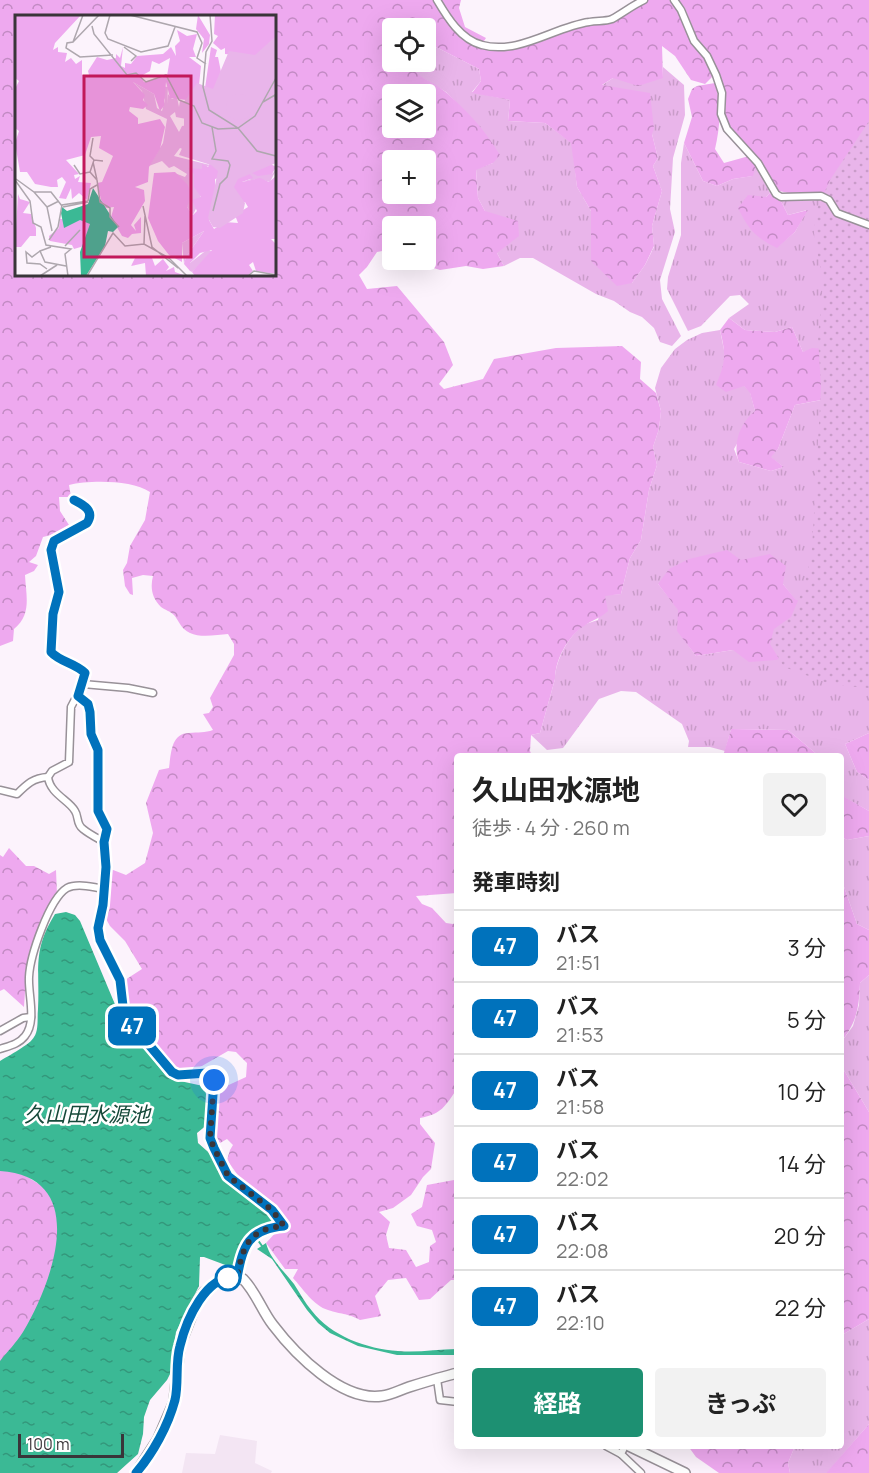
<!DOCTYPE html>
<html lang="ja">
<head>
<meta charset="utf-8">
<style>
	body { margin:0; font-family:Manrope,"Noto Sans JP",sans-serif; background:#f2f2f2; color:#222; height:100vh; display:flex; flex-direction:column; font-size:22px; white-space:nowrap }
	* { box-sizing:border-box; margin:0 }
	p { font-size:20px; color:#767676 }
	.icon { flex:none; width:33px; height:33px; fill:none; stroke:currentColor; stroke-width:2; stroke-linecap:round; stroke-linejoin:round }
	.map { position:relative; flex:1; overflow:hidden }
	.side { position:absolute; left:454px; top:753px; width:390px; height:696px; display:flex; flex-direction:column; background:#fff; border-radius:6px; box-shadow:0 6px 24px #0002 }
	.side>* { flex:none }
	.badge { padding:0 12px; border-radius:9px; font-size:21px; line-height:39px }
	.tools { position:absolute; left:382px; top:18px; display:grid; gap:12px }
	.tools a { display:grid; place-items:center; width:54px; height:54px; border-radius:6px; background:#fff; box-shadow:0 6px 24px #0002; font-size:30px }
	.scale { position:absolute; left:18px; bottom:15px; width:106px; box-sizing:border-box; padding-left:6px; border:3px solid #393539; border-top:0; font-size:16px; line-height:21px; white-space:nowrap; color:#393539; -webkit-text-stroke:4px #fff; paint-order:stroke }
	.you { position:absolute; width:30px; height:30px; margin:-15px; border:4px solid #fff; border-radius:50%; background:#1a73e8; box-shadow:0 0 0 9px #1a73e833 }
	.map>.badge { position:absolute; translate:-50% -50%; box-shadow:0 0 0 3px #fff }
	h2 { padding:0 18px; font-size:22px; line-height:54px }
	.round { display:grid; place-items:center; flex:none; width:63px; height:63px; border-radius:6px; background:#f2f2f2 }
	.overview { display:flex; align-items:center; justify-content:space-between; height:102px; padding:0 18px }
	h1 { font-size:28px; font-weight:700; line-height:45px }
	.button { display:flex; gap:12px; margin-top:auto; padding:12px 18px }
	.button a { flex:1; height:69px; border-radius:6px; background:#1d9072; color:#fff; font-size:24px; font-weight:700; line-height:69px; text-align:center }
	.button a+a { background:#f2f2f2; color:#222 }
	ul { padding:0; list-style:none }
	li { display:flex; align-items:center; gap:18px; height:72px; padding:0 18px; border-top:2px solid #e0e0e0 }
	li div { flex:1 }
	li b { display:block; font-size:22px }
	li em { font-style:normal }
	li .badge { min-width:66px; font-weight:700; text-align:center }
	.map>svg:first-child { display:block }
	.built { fill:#f3e5f3 }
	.grass { fill:url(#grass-tufts) }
	.forest { fill:url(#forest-crowns); fill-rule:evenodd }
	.park { fill:url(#park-dots) }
	.water { fill:url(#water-ripples) }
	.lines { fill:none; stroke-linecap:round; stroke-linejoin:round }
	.stream { stroke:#3bb995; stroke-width:2 }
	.street-casing { stroke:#989198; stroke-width:9 }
	.secondary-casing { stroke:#989198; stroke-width:12 }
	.street { stroke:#fff; stroke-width:6 }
	.secondary { stroke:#fff; stroke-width:9 }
	.line-casing { stroke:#fff; stroke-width:14 }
	.line { stroke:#0072bc; stroke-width:9 }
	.walk { stroke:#393539; stroke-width:6; stroke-dasharray:0 10.8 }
	.stop-dot { fill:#fff; stroke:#0072bc; stroke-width:3 }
	.labels { text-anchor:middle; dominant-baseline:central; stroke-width:5; stroke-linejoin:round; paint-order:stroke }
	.water-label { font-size:21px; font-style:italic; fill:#16493a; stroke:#fff }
	.inset-road { fill:none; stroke:#aea7ae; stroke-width:1.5 }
	.view { fill:#c2185b; fill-opacity:0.15; stroke:#c2185b; stroke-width:3 }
	.inset-edge { fill:none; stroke:#393539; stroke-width:3 }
</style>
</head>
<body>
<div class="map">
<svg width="869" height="1473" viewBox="0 0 869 1473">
	<defs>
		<pattern id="grass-tufts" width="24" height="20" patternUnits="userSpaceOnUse" patternTransform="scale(1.5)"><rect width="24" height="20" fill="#e9b5ea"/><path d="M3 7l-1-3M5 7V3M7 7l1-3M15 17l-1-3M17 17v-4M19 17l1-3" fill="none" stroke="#c99cc9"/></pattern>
		<pattern id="forest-crowns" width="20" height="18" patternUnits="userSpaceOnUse" patternTransform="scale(1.5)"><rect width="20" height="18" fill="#eea9ef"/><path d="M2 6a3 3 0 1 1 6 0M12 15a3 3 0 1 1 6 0" fill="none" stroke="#c28ac3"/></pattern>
		<pattern id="park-dots" width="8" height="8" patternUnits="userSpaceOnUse" patternTransform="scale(1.5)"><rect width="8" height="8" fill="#e9b5ea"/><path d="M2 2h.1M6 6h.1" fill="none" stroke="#c99cc9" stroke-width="1.8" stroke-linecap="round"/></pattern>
		<pattern id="water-ripples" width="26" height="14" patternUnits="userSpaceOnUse" patternTransform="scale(1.5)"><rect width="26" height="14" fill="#3bb995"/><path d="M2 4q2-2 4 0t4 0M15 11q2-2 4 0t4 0" fill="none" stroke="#33977b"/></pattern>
	</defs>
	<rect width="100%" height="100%" fill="#fcf3fc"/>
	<polygon class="built" points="220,1435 257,1441 255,1463 272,1471 271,1473 182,1473 186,1453 215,1454"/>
	<g class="grass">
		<polygon points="426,45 436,47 479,69 481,81 472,92 510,100 508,121 545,123 572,143 577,187 591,211 591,261 632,283 645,265 654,247 652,226 662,191 653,166 658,158 652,134 601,86 613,78 663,78 663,67 684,85 685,115 673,158 670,209 675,232 660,280 662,299 681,336 672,346 660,342 654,328 642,317 630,312 614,301 596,294 533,258 520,258 504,266 497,253 485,211 478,198 476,169 493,163 459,105 446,92 416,74 408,62 426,62"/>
		<polygon points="684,143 703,181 717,186 733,179 752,176 756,166 770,193 766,197 777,247 795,232 807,210 788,215 781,201 819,200 826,205 828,349 803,352 792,327 775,332 745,330 729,318 749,304 740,295 730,296 701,326 688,331 667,289 668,277 681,235 681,163"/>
		<path d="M720 330 724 350 725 365 750 392 755 411 734 449 739 462 771 471 784 467 770 457 778 449 795 405 848 395 819 604 796 601 783 584H658L679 610 678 631 696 656 733 650 792 654 869 664V733L845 744 857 772 869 780V811L842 796V756H819L788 730 731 729 725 751 710 747H688L689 741 682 724 636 692 621 691 599 699 563 748 547 750 531 735 540 733 555 679C555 661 569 635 584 625 588 623 594 621 598 620L605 595 621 594 630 558 641 540 649 490 657 465 653 447 659 429 661 411 655 388 661 368 675 349 687 340 702 333Z"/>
		<polygon points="869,836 869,930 857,924 842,881 842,837 847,840"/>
		<polygon points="869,975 869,1112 842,1067 842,1041 853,1026 859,1005 860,983"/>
		<polygon points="869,1319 869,1424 827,1473 790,1473 788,1463 795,1446 842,1446 842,1335"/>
	</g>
	<g class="forest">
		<path d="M0 0H435L465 39 502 48 589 23H605L648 0H672L706 57 714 75 705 84 691 80 675 56 662 46 663 78 638 86 613 78 602 85 650 93 654 129 652 134 658 158 653 166 662 191 652 226 654 246 645 265 632 283 617 286 591 261V211L577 187 571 143 545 123 508 121 510 100 472 93 481 81 479 69 436 47 426 45V28H393V62H407C421 81 432 80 448 94 470 114 484 129 500 155L493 163 476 170 478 198 485 211 518 221 519 236 497 253 504 266 483 269 466 266 440 270 408 260H426V226H393V249L377 252 367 267 359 275 367 289 397 286 444 342 453 365 439 384 444 389 483 379 494 359 556 348 622 346 641 362 640 379 656 393 661 411 659 429 653 447 657 465 649 490 641 540 630 558 621 594 605 596 608 611C599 619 592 620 584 626 568 636 555 660 555 679L540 733 531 735 530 751 532 756H458L457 893 416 896 422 904 432 908 446 923 453 924 457 921V1089C445 1106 442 1114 420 1118V1124L435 1143 431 1169 423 1177 411 1195 393 1208 379 1212 390 1222 386 1235 389 1248 406 1250 416 1267 429 1262 430 1246 436 1242 432 1230 417 1226 411 1214 422 1207 427 1185 454 1180 455 1166 457 1160V1280H451L430 1299 419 1300 406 1278 388 1280 375 1296 381 1316 360 1320C345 1312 342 1315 328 1310 314 1306 303 1289 293 1278L298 1269H285L266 1243 278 1230 290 1225 242 1181 227 1160 230 1150 233 1145 227 1139 220 1143 214 1133 216 1101 220 1089 246 1077 247 1063 236 1052 228 1051 195 1070 179 1073 148 1038 127 1006 125 980 142 969 125 941 110 926 105 917 108 868 126 875 145 863 153 833 146 803 159 770 169 768C171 754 171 733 189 733 198 732 205 733 213 730L203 714 209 713 213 707 210 698 234 655V644L228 634C217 635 200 638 190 633 181 629 179 621 174 615 170 611 165 610 161 607 152 598 150 588 153 576L143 575 132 578 133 595 130 594 125 586 123 570 127 563 130 546 145 520 150 492C132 480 90 480 69 485L71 497H59L60 511 69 525 55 534 43 537 36 556 29 562 38 565 34 571 25 575C26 596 32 614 14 629L13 641 0 646ZM16 16H274V274H16ZM393 94H426V128H393ZM393 160H426V194H393Z"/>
		<path d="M438 0H461L459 8 465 27 486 38 482 44C461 34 451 19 438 0Z"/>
		<polygon points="678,0 869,0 869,223 822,192 793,194 779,191 761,161 730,127 725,113 726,92 719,74 710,54 697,39 685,8"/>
		<path d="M715 83C722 104 720 128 715 149L724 163 749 156 756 166 753 176 733 179 717 186 703 181 684 143 692 117 688 99 692 89 697 86Z"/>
		<path d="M770 193 781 201 788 215 808 210 795 232 777 248C755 237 749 230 738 208L748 195 766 197Z"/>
		<path d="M729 318 745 330 775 332 792 327 803 352 812 348 827 349 847 395 795 405 778 449 771 457 784 467 771 471 739 462C732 444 740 423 755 411L750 393 744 386 726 392 716 385C726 361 726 355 720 330Z"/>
		<polygon points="727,550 741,560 770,554 786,566 783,584 796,600 819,604 792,654 776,660 749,662 733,650 696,656 677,631 678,610 658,584 669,569 689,559"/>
		<polygon points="731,729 788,730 819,756 723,756"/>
		<polygon points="869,733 869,780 857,772 845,744"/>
		<polygon points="842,787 843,796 869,811 869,836 847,840 842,837"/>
		<polygon points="9,848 26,866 34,866 49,874 56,870 57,895 42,922 30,954 26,977 24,1007 4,989 0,991 0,855 3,857"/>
		<path d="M842 881 857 924 869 930V975L860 983C859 1008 857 1021 842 1041Z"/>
		<polygon points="842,1067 869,1112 869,1319 842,1335"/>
		<polygon points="0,1167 21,1173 60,1197 56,1284 0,1374"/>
		<polygon points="869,1424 869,1473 827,1473 827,1472"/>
		<polygon points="688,1446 795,1446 788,1463 790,1473 719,1473 696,1457"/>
	</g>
	<polygon class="park" points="869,121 869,688 833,685 784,667 770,644 774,629 791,617 804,587 812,549 821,387 818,337 823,283 814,233 816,211 830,180"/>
	<g class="water">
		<path d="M66 912 75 915 80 921 122 1021 166 1076 171 1079 203 1086 205 1088 209 1114 208 1124 197 1133 198 1143 215 1158 227 1181 268 1212 276 1223 238 1251 239 1257 236 1269 204 1257H200L199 1286 176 1332 170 1374 167 1380 150 1400 144 1417 143 1434 138 1454 117 1473H0V1361C8 1351 16 1343 23 1332 52 1284 92 1177 0 1171V1061C8 1056 31 1044 34 1037 39 1030 37 1018 38 1009 40 969 32 951 55 914Z"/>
		<path d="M266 1243C270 1259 284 1271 294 1284 300 1293 305 1303 312 1311 331 1336 367 1349 398 1351 417 1353 438 1349 457 1349V1355H397L358 1346 330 1333 318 1323 307 1310 272 1259 257 1249Z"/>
	</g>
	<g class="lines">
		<polyline class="stream" points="255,1236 262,1246"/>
		<g class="street-casing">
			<g id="street">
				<path d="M437 0C447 17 461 40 482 45 519 55 554 27 589 22 597 20 604 22 612 19 623 13 633 5 644 0"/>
				<polyline points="674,0 681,10 694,41 707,56 716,75 722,93 721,114 727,129 758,163 776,194 781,197 821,196 829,200 837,213 869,225"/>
				<path d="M74 500C84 505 95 511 87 523L54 541 51 550 59 592 53 614 51 652C60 662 75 663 85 673L83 684"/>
				<path d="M153 693 128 688 83 684 71 707 69 762 52 771 48 777C50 794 69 800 75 811 79 817 76 824 83 829 89 834 97 838 104 842L106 867 103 905 98 928 100 940 120 980 123 1006 128 1020 172 1072 178 1075H211L214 1080 210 1138 214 1148 228 1176 272 1211 284 1226"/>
				<polyline points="78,697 88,704 90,712 91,734 97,750 98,811 107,829 104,842"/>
				<path d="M0 790 17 794C27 784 33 778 48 777"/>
				<polyline points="0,1031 23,1018 31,1017"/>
				<path d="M0 1049C9 1046 19 1044 25 1036 37 1021 28 995 29 977 30 956 49 899 67 888 77 883 93 887 104 889"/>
				<path d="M237 1278C243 1247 247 1228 284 1226"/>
				<polyline points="437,1379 440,1400 458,1402"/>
				<polyline points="606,1446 621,1454"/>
				<polyline points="625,1446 621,1454 641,1473"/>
			</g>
		</g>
		<g class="secondary-casing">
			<g id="secondary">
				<polyline points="629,1446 685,1473"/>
				<path d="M136 1473 158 1439 174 1402 180 1345 197 1302 204 1292 224 1278 243 1279C256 1292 262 1311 273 1325 295 1354 342 1402 382 1396 391 1395 400 1390 409 1387 425 1382 441 1377 458 1373"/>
			</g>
		</g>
		<use href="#street" class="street"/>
		<use href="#secondary" class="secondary"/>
	</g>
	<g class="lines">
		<g class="line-casing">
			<path id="line" d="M74 500C84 505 95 511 87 523L54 541 51 550 59 592 53 614 51 652C60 662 75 663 85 673L78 696 88 704 90 712 91 734 98 750V811L107 829 104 842 106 867 103 905 98 928 100 940 120 980 123 1006 128 1020 172 1072 178 1075 207 1073 211 1075 214 1080 210 1138 214 1148 228 1176 272 1210 284 1226C248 1229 243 1246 237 1278 206 1273 186 1321 180 1346 175 1363 179 1383 175 1400 168 1426 153 1453 136 1473"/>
		</g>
		<use href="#line" class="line"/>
		<path class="walk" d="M214 1080 210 1138 214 1148 228 1176 272 1210 284 1226C248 1229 243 1246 237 1278H224H228"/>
	</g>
	<circle class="stop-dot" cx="228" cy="1278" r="12"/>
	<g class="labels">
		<g class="water-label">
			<text x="87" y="1114">久山田水源池</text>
		</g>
	</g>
	<g transform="translate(15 15)">
		<rect width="261" height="261" fill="#fcf3fc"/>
		<path d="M118 67 139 79 142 93 147 96 150 85 144 71 153 72 152 89 153 79 157 84 162 82 164 92 165 86H170L171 104 161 102 160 97 155 101 164 117 167 111 173 110 170 135 165 133 159 141 195 150 179 159 186 183 178 200 172 192 174 175 157 157 170 162 172 159 159 151 154 153 147 146 134 151 148 128 152 104 131 94 127 76ZM261 155 255 167 243 164 227 167 236 164 231 157 257 159ZM189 216 171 242 169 249 167 228ZM193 234 198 238 177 257 175 256V248Z" fill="#e9b5ea"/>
		<path d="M0 0H66L40 28 38 35 43 32V37L52 38 50 47 56 43 61 49 67 45V60H74L73 56 82 42 92 45 101 43V39L105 43 108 32 106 51 110 53V48L116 49 122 41 148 39 156 32 161 41 160 31 165 26 162 15 172 21 182 19 178 34 181 42H174L186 51 184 70 171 85 155 83 151 67 149 91 145 96 139 79 118 67 130 80 128 85 133 90 128 94 115 92 114 96 123 103V109L145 104 150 112 145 134 134 152 133 167 120 172 129 175 130 186 116 210 121 216 119 210 126 202V218L117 219 113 223 107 221 96 202 99 192 91 193 87 189 82 168 87 167 98 141 84 133 86 121 76 122 70 140 51 145 64 159 59 160 60 164 65 161 63 167 76 168 72 185 64 178 57 184 56 173 51 184 44 183 51 167 47 162 42 165 43 172H36L20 169 12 157H5L0 128 4 116 0 113V74L4 66 0 63ZM155 43 152 61 129 67 126 61 135 56 137 46 144 49ZM183 0 195 20 194 29 187 38 189 24 181 14ZM200 0H261V24L241 42 210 39V33L206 35 198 28 203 21 199 19ZM196 32 202 35 200 42H203L206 57 198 76 190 73ZM230 124 235 137 261 152 257 159 243 161 231 155 238 163 227 167 245 163 254 167 261 161V224H256L261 229V259L241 256 238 247 234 250 238 256 232 261H180L177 257 197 235 185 238 175 248V256L169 249 171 242 189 216 167 228V247L154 240 143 226 133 203 139 158 160 157 172 169 177 179 172 192 178 200 182 196 177 185 186 182 179 172V159L173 153 187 154V149L193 152 196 146 211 153 214 150 212 161 200 164V186L194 205 199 214 210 207 223 208 220 200 233 192 230 187 218 188 213 198 200 193 206 183V168L213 161 215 153 225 147 241 152 219 142 216 131 225 130 223 134 225 136 228 131 223 129ZM3 179 5 184 15 187 8 198 16 199 21 213V221H15L6 232H0ZM45 204 72 205 77 210 76 219 69 231 59 234 57 230 35 226 34 221 44 213ZM121 241 137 243 140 251 148 244 154 252 151 256 159 252 160 257 171 261H131L130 248 116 251Z" fill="#eea9ef" fill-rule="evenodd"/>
		<path d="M261 21V148L223 164 219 172 230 188 228 198 205 213 198 212 193 203 203 156 196 150 164 140 169 129V87L182 68 198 74 214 36 240 40Z" fill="#e9b5ea"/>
		<path d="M211 92a13 13 0 1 1 26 0a13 13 0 1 1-26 0Z" fill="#e9b5ea"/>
		<path d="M78 173 103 212 98 217 93 216 90 231 71 261H66L65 237 75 209 65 205 49 213 46 198 47 192 52 196 73 189Z" fill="#3bb995"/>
		<path class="inset-road" d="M68 0 58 27 52 28 51 33 65 42 98 40M95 0 90 18 93 24 126 37 153 31 160 12M115 0 182 17 187 28 182 43 191 49M195 0 197 26 191 37 188 72 194 95 223 113 242 136 261 141M77 11 79 19 112 60 121 58 131 67 151 60 164 85 179 91 187 108 203 114 223 113 240 101 261 63M58 27 84 0M109 32 121 41 116 46M248 87 260 80 261 86M197 112 201 136 197 144 213 146 215 150 212 162 205 169 198 196M78 123 75 141 79 145M88 146 79 145 75 157 82 165 85 187 95 193V202L104 212M78 147 82 165M59 150 65 159 75 157M1 164 19 177H36L47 191M0 165 15 186 18 208 26 212 31 230 56 234 50 239 53 261M19 177 32 192M73 186 75 174 82 170M128 191 137 232 163 253M48 192 73 187M37 216 32 192 44 186M34 225 43 212 47 190 73 186M129 229 130 201M50 231 65 215M36 232 25 236 30 247 51 251M25 236 17 242 11 237 12 248 25 249 32 254M25 261 42 250M72 261 98 218 110 231 129 229 154 243 172 261M233 261 239 256 261 260"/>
		<path class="view" d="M69 61H176V242H69Z"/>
		<rect width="261" height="261" class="inset-edge"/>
	</g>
</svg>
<div class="tools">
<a><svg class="icon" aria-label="locate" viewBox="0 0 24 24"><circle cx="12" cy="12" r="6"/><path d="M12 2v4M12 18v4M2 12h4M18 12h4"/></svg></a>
<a><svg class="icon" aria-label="layers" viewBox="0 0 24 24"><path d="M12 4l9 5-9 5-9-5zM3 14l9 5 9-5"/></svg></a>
<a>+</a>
<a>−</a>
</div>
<div class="scale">100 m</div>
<div class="you" style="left:214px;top:1080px"></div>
<b class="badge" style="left:132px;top:1026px;background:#0072bc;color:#fff">47</b>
<section class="side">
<div class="overview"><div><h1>久山田水源地</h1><p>徒歩 · 4 分 · 260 m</p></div><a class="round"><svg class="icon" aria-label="heart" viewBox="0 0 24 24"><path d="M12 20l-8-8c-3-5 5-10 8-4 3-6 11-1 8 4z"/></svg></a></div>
<h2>発車時刻</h2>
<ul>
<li><span class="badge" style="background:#0072bc;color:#fff">47</span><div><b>バス</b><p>21:51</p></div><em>3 分</em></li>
<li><span class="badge" style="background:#0072bc;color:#fff">47</span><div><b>バス</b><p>21:53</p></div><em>5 分</em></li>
<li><span class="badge" style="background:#0072bc;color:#fff">47</span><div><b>バス</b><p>21:58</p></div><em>10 分</em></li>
<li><span class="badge" style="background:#0072bc;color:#fff">47</span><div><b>バス</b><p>22:02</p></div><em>14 分</em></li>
<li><span class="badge" style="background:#0072bc;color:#fff">47</span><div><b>バス</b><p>22:08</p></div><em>20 分</em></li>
<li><span class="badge" style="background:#0072bc;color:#fff">47</span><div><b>バス</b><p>22:10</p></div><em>22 分</em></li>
</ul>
<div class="button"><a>経路</a><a>きっぷ</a></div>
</section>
</div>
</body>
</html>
